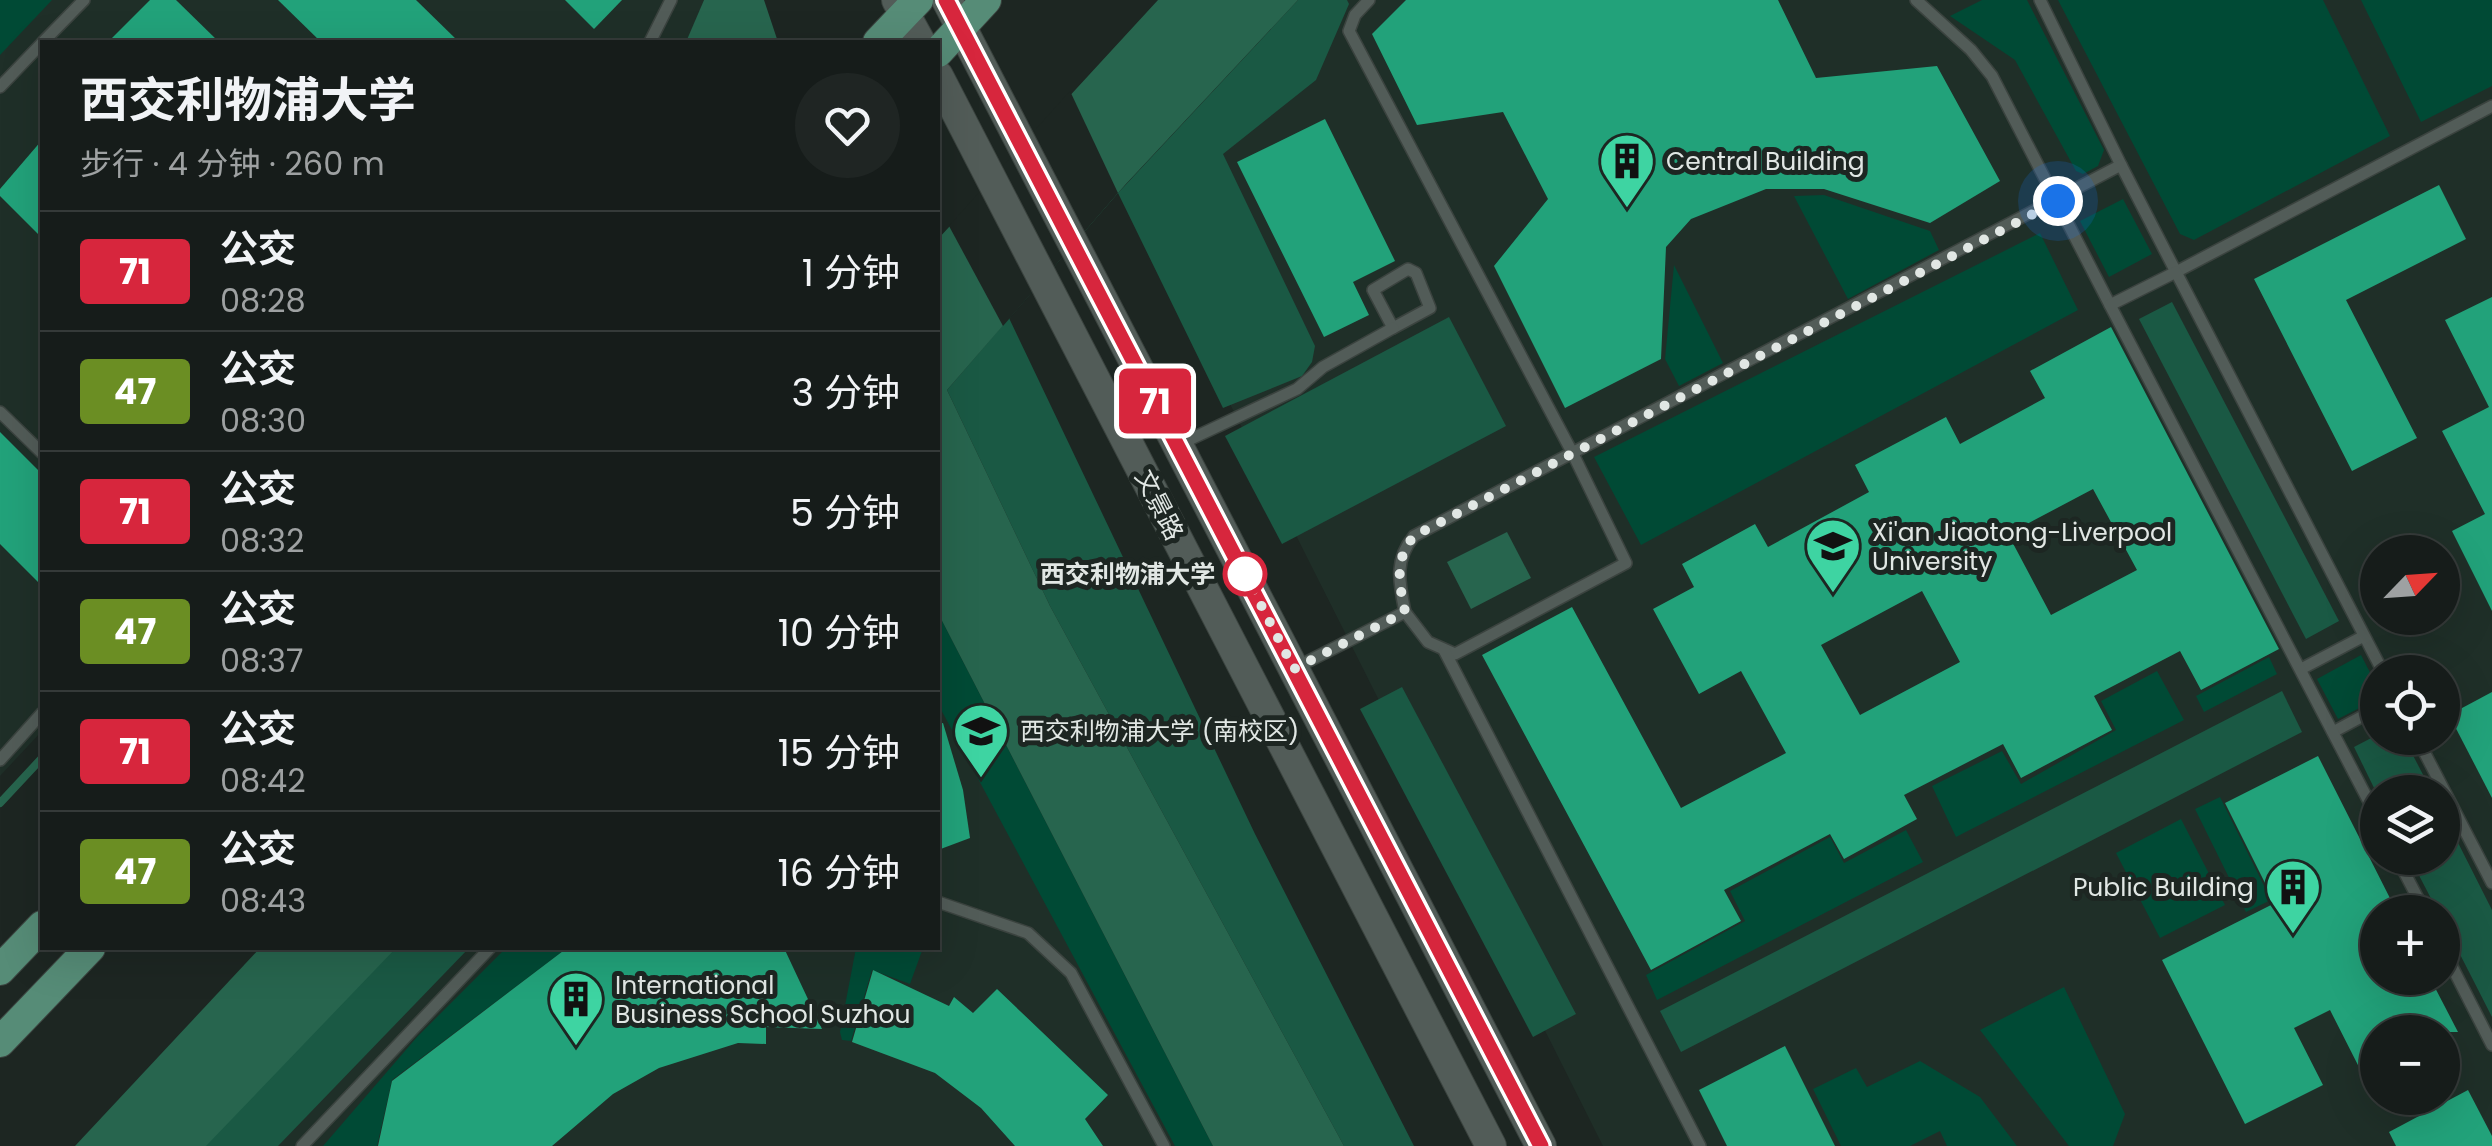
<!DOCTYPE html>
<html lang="zh">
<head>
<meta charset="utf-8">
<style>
	body { margin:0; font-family:Poppins,"Noto Sans SC",sans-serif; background:#1f2523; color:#f1f3f6; height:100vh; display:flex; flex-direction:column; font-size:38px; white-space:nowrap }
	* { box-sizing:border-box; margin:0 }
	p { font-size:32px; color:#9ea1a2 }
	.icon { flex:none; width:55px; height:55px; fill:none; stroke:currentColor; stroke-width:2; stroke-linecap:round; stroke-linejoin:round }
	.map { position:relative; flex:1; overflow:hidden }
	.details { position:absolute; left:40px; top:40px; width:900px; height:910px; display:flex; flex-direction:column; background:#161c1a; border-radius:0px; box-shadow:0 10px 40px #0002,0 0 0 2px #353a39 }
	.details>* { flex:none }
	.badge { padding:0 20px; border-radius:8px; font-size:35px; line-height:65px }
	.needle { width:65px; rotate:65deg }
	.tools { position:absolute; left:2360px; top:535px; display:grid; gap:20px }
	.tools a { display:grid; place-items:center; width:100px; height:100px; border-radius:50%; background:#161c1a; box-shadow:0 10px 40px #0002,0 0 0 2px #353a39; font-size:50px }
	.you { position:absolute; width:50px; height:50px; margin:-25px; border:8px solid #fff; border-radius:50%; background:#1a73e8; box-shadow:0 0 0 15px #1a73e833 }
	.map>.badge { position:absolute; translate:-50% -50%; box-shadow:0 0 0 5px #fff }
	.round { display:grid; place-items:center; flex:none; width:105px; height:105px; border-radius:52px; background:#1f2523 }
	.overview { display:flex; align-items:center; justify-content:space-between; height:170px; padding:0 40px }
	h1 { font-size:48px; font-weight:700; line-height:75px }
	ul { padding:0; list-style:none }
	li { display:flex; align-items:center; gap:30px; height:120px; padding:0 40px; border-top:2px solid #353a39 }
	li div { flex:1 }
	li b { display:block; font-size:38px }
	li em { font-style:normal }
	li .badge { min-width:110px; font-weight:700; text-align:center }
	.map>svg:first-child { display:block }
	.built { fill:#1f2f28; fill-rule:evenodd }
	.green { fill:#004a35 }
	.forest { fill:#1a5944 }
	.water { fill:#27654e }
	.pier { fill:#1d2622 }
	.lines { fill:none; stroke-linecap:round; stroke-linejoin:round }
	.stream { stroke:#27654e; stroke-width:8 }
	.building { fill:#22a27a; fill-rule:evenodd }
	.lane-casing { stroke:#3b433f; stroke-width:14 }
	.secondary-casing { stroke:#3b433f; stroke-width:32 }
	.primary-casing { stroke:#3b433f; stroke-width:32 }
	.lane { stroke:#525c58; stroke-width:11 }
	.secondary { stroke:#525c58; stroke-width:30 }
	.primary { stroke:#568c77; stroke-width:30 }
	.line-casing { stroke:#fff; stroke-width:22 }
	.line { stroke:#d7263d; stroke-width:15 }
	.walk { stroke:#e1e7e4; stroke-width:10; stroke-dasharray:0 18 }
	.stop-dot { fill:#fff; stroke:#d7263d; stroke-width:5 }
	.labels { text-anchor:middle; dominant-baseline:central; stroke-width:10; stroke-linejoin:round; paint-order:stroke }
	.poi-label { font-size:25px; fill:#e1e7e4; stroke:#1d2622; text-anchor:start }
	.street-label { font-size:25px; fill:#e1e7e4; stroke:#1d2622 }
	.stop-label { font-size:25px; font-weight:bold; fill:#e1e7e4; stroke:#1d2622; text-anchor:end }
</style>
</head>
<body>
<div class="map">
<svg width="2492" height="1146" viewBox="0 0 2492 1146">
	<rect width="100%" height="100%" fill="#1d2622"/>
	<g class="built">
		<polygon points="0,0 704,0 687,42 42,42 42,731 0,776"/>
		<path d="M1342 0H2492V1146H1603L1132 209ZM2378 552H2442V618H2378ZM2378 672H2442V738H2378ZM2378 792H2442V858H2378ZM2378 912H2442V978H2378ZM2378 1032H2442V1098H2378Z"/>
		<polygon points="938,613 1213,1146 250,1146 436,948 938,948"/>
	</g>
	<g class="green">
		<polygon points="0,0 52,0 0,55"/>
		<polygon points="1982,0 2027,0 2104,150 2098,166 2083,174 2076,171 2015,60 1950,16"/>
		<polygon points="2058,0 2323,0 2390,136 2194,240 2180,234"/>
		<polygon points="2361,0 2492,0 2492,86 2421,122"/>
		<polygon points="1824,195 1930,231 1939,250 1848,299 1794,196"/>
		<polygon points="2123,199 2152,254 2109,277 2080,221"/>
		<polygon points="2040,233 2078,310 1641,545 1594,457"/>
		<polygon points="1674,265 1723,363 1679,386 1665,359"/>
		<polygon points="938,613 1213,1146 1175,1146 938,704"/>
		<polygon points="2361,655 2377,686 2377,699 2338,719 2317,679"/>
		<polygon points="2269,657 2277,674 2204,712 2196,696"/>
		<polygon points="2157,671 2184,720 1956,837 1932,786 2002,751 2021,784 2116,730 2101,701"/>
		<polygon points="2220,797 2271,900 2246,912 2195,809"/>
		<polygon points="2181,819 2225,905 2160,938 2116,853"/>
		<polygon points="1906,830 1923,862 1657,1000 1646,975 1745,921 1730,891 1830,837 1844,863"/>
		<polygon points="506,948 567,948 392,1080 377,1146 323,1146 417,1037"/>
		<polygon points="856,948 923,948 910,984 872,970 851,1041 842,1040 840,1032"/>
		<polygon points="2064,987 2125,1114 2113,1146 2069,1146 1980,1030"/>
		<polygon points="1920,1061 1980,1097 2017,1146 1947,1146 1940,1131 1910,1146 1841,1146 1813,1089 1856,1068 1867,1087"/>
	</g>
	<g class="forest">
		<polygon points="1298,0 1347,0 1349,4 1316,80 1223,154 1315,346 1312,362 1302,376 1223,408 1118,193"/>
		<polygon points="2172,302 2339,621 2306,639 2139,319"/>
		<polygon points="1449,317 1506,426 1282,544 1225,436"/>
		<polygon points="1009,318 1255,834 1414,1146 1344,1146 1050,606 947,390"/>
		<polygon points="1402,687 1576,1014 1533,1037 1360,709"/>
		<polygon points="2282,691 2302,732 1681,1052 1660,1011"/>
		<polygon points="2377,735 2404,738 2432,792 2377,794 2354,747"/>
		<polygon points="2443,813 2492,910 2492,1017 2443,921 2442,912 2438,912 2410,858 2442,858"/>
		<polygon points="388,948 469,948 278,1146 198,1146"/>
	</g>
	<g class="water">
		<polygon points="704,0 764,0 778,42 686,42"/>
		<polygon points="1158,0 1298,0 1125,185 947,390 1050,606 1344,1146 1213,1146 938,613 938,239"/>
		<polygon points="1507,532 1531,578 1471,609 1447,562"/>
		<polygon points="260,948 396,948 206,1146 75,1146"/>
	</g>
	<polygon class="pier" points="1070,91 1118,193 1003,326 949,226"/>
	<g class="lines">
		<polyline class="stream" points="0,803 42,758"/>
	</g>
	<g class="building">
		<polygon points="150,0 176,0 219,42 108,42"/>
		<polygon points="278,0 416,0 459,42 321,42"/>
		<polygon points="565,0 622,0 594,29"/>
		<polygon points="1406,0 1778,0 1816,78 1937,66 2000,181 1930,223 1824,189 1766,189 1691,219 1666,247 1661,359 1565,408 1494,266 1548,199 1503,112 1417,125 1372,34"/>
		<polygon points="1325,119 1395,261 1353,282 1369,315 1324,337 1237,162"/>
		<polygon points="42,140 42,238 0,196 0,189"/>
		<polygon points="2439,185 2466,239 2346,300 2417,438 2352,471 2254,279"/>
		<polygon points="2492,297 2492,611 2452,531 2485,514 2442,431 2489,407 2445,320"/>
		<path d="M2111 327 2279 649 2201 690 2180 651 2094 696 2112 730 2021 778 2003 744 1904 795 1917 819 1844 859 1830 834 1724 890 1741 921 1651 970 1482 655 1572 607 1681 808 1786 753 1741 671 1699 694 1653 609 1694 587 1682 564 1755 524 1768 547 1869 492 1855 465 1946 417 1960 444 2045 398 2030 371ZM2093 489 2137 570 2051 615 2008 534ZM1922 591 1960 662 1860 715 1821 645Z"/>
		<polygon points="0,432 42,474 42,586 0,544"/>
		<polygon points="2492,692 2492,798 2449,715"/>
		<polygon points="943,723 963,790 970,838 938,850 938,724"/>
		<polygon points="2318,756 2397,912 2378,912 2378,978 2430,978 2458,1032 2378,1032 2378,1067 2363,1075 2330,1010 2294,1028 2323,1085 2245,1124 2162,960 2275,903 2225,803"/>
		<polygon points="567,948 784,948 822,1029 766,1027 766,1044 738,1043 659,1068 613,1094 552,1146 378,1146 392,1081"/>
		<polygon points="873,970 949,1006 954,997 973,1013 997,989 1108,1095 1085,1119 1103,1146 1015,1146 981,1108 935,1073 852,1042"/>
		<polygon points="1785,1046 1835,1146 1727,1146 1699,1090"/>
		<polygon points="2468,1090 2492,1136 2492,1146 2396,1146 2389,1132"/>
	</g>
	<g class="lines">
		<g class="lane-casing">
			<g id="lane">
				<polyline points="1369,0 1355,15 1349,31 1573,454 1626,563 1455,654 1428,642 1405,612"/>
				<polyline points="1916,0 1971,50 1992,76 2110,305"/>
				<polyline points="2040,0 2121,165"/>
				<polyline points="43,42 84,0"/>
				<polyline points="650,42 671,0"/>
				<polyline points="0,87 42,43"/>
				<polygon points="1408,269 1416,273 1430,308 1393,328 1373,290"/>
				<polyline points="0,412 42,453"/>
				<polyline points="1178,445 1297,389 1323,367 1393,328"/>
				<polyline points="1444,650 1700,1146"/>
				<path d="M1297 667 1405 612C1399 582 1394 560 1414 536L2121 165 2176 272 2492 106"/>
				<polyline points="2301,669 2364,636"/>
				<polyline points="2333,732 2378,708"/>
				<polyline points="2417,738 2492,883"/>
				<polyline points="0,760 42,713"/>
				<polyline points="2378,819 2110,305 2176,272 2383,672"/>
				<polyline points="2397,858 2425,912"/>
				<polyline points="938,902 1028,933 1071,973 1164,1146"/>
				<polyline points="2442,947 2492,1045"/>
				<polyline points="302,1146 490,948"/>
			</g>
		</g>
		<g class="secondary-casing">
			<g id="secondary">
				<polyline points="897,0 920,42"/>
				<polyline points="947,0 1541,1146"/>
				<polyline points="938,76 1491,1146"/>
			</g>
		</g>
		<g class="primary-casing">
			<g id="primary">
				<polyline points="878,42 918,0"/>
				<polyline points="938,52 986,0"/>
				<polyline points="0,970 42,926"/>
				<polyline points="0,1042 90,948"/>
			</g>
		</g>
		<use href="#lane" class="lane"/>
		<use href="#secondary" class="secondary"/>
		<use href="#primary" class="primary"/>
	</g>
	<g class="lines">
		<g class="line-casing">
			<polyline id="line" points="946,0 1541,1146"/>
		</g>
		<use href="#line" class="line"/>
		<path class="walk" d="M1245 574 1294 669 1405 612C1399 582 1394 560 1414 536L2058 201"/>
	</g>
	<defs>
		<g id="building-pin" transform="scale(2.875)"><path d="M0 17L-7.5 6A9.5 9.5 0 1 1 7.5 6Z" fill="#3ed4a2" stroke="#1d2622"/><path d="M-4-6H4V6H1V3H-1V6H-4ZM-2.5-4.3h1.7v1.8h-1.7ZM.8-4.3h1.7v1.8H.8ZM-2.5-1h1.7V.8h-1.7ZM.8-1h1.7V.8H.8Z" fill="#111"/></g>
		<g id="university-pin" transform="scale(2.875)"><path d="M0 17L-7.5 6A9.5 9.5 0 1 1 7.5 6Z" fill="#3ed4a2" stroke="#1d2622"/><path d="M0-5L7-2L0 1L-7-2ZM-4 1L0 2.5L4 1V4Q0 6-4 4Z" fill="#111"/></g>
	</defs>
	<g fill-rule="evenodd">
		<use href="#building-pin" x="1627" y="161"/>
		<use href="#university-pin" x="1833" y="546"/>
		<use href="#university-pin" x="981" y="731"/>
		<use href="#building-pin" x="2293" y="887"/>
		<use href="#building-pin" x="576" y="999"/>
	</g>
	<circle class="stop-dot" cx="1245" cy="574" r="20"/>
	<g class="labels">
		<g class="poi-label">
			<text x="1666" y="161">Central Building</text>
			<text x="1872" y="532">Xi'an Jiaotong-Liverpool<tspan x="1872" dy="29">University</tspan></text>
			<text x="1020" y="731">西交利物浦大学 (南校区)</text>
			<text x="2254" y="887" text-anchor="end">Public Building</text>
			<text x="615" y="985">International<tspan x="615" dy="29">Business School Suzhou</tspan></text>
		</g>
		<g class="street-label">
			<text transform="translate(1159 505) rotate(63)">文景路</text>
		</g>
		<g class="stop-label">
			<text x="1215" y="574">西交利物浦大学</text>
		</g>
	</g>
</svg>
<div class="tools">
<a><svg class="needle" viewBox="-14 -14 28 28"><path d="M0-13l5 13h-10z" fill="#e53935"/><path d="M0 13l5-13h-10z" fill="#9ea1a2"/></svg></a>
<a><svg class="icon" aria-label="locate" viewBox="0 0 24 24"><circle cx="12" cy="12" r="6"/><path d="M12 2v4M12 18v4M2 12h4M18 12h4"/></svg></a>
<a><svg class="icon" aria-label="layers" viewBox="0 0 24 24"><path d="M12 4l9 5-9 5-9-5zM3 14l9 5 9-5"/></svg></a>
<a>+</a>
<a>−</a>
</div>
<div class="you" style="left:2058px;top:201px"></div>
<b class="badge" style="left:1155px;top:401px;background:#d7263d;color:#fff">71</b>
<section class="details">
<div class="overview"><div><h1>西交利物浦大学</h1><p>步行 · 4 分钟 · 260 m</p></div><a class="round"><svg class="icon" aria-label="heart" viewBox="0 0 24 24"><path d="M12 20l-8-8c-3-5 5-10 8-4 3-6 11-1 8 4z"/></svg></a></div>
<ul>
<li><span class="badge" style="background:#d7263d;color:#fff">71</span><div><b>公交</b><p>08:28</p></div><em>1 分钟</em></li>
<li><span class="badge" style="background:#6b8e23;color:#fff">47</span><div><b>公交</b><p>08:30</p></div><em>3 分钟</em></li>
<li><span class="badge" style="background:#d7263d;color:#fff">71</span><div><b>公交</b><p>08:32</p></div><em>5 分钟</em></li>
<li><span class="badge" style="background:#6b8e23;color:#fff">47</span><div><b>公交</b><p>08:37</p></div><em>10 分钟</em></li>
<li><span class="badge" style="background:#d7263d;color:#fff">71</span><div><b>公交</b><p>08:42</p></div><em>15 分钟</em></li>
<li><span class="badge" style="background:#6b8e23;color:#fff">47</span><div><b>公交</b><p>08:43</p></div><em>16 分钟</em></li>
</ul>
</section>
</div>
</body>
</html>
